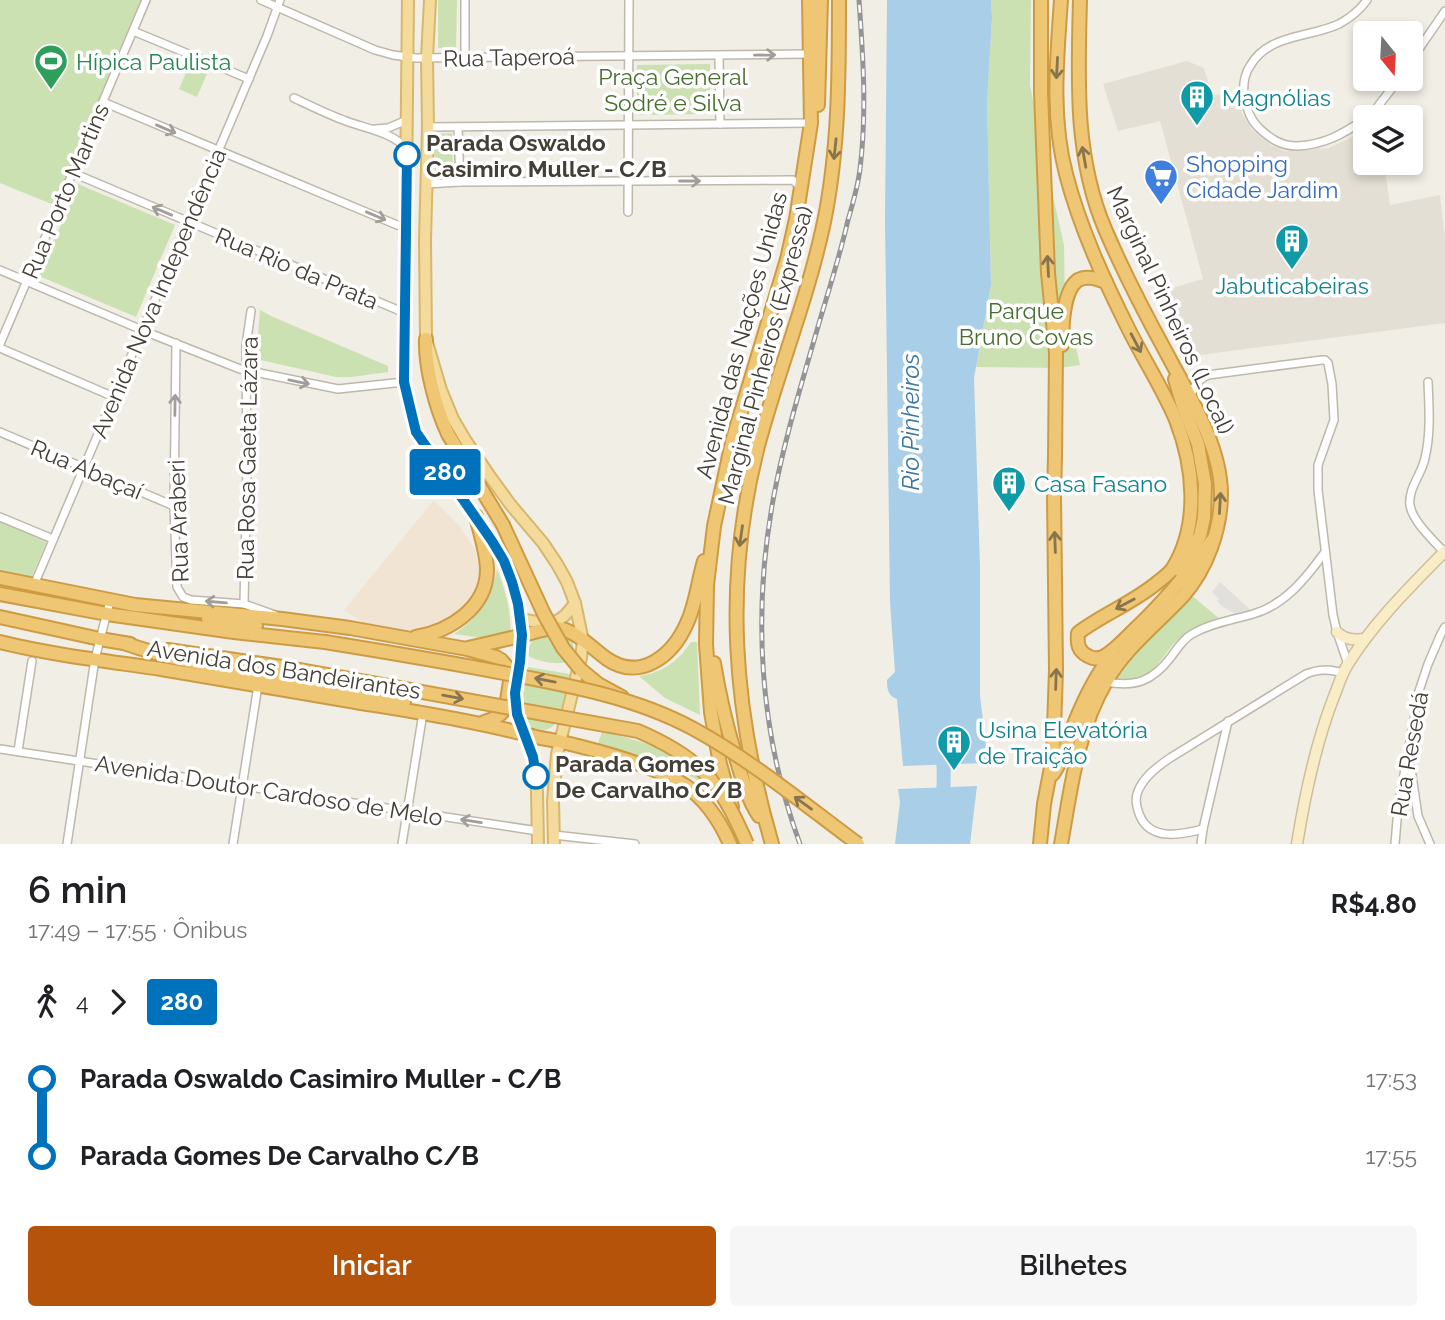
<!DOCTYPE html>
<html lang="pt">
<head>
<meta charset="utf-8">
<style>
	body { margin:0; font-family:Raleway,sans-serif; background:#f6f6f6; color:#202124; height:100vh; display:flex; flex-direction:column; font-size:26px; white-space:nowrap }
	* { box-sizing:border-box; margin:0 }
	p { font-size:23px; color:#757577 }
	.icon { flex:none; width:38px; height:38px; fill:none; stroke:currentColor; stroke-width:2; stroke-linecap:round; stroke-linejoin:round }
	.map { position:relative; height:844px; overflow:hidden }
	.side { display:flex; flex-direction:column; background:#fff; flex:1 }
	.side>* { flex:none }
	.badge { padding:0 14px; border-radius:5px; font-size:24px; line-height:46px }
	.needle { width:46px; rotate:162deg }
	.buttons { position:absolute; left:1353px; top:21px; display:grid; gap:14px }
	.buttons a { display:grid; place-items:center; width:70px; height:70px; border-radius:7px; background:#fff; box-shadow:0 4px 10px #0003; font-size:35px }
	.map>.badge { position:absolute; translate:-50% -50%; box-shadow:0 0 0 4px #fff }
	.legs { display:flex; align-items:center; gap:10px; height:77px; padding:0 28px; font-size:23px }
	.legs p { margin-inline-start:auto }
	.head { display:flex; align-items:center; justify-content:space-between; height:119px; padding:0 28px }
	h1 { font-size:38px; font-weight:600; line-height:52px }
	.button { display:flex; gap:14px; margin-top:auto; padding:14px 28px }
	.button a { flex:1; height:80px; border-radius:7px; background:#b45309; color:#fff; font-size:28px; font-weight:600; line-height:80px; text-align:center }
	.button a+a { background:#f6f6f6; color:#202124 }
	ul { padding:0 28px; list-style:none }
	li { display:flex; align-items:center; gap:24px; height:77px; font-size:26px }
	li i { display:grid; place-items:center; width:10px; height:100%; margin:0 9px; background:currentColor }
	li i::after { content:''; width:18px; height:18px; margin:-9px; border:5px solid; border-radius:50%; background:#fff }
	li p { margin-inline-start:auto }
	li:first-child i { background:linear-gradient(#0000 50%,currentColor 0) }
	li:last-child i { background:linear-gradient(currentColor 50%,#0000 0) }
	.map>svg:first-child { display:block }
	.residential { fill:#e4dfd4 }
	.commercial { fill:#f1e4d3 }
	.green { fill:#cce1b2 }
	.parking { fill:#e2e0dd }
	.water { fill:#a8cee8 }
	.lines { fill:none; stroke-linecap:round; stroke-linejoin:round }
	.river { stroke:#a8cee8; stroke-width:14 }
	.street-casing { stroke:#beb8ac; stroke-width:10 }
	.secondary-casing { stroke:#ccbf99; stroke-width:13 }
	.primary-casing { stroke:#d7b76e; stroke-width:14 }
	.highway-casing { stroke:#cd9b44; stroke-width:16 }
	.street { stroke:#fff; stroke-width:7 }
	.secondary { stroke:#f9edc8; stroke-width:10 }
	.primary { stroke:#f4db9c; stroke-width:10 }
	.highway { stroke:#efc673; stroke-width:12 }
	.rail-casing { stroke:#949494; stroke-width:5 }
	.rail { stroke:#fff; stroke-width:2.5; stroke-dasharray:8; stroke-linecap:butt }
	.highway-bridge-casing { stroke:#cd9b44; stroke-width:16; stroke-linecap:butt }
	.highway-bridge { stroke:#efc673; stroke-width:12 }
	.oneway { stroke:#a19e9a }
	.oneway2 { stroke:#88744e }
	.line-1-casing { stroke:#fff; stroke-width:16 }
	.line-1 { stroke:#0072bc; stroke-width:10 }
	.stop-1-dot { fill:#fff; stroke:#0072bc; stroke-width:3.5 }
	.labels { text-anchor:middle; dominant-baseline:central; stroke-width:7; stroke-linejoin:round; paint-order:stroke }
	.street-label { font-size:23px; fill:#433e36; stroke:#fff }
	.leisure-label { font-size:23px; fill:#27864d; stroke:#fff; text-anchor:start }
	.park-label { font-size:23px; fill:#476e2f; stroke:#fff }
	.culture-label { font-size:23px; fill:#0d838f; stroke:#fff; text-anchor:start }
	.stop-label { font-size:23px; font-weight:bold; fill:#433e36; stroke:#fff; text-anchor:start }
	.shop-label { font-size:23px; fill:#366cbe; stroke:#fff; text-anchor:start }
	.water-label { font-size:24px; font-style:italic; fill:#3a77a3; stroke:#fff }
</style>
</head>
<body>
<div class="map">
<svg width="1445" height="844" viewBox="0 0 1445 844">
	<rect width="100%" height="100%" fill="#f1eee6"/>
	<polygon class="residential" points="1187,61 1204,68 1212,95 1238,94 1242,113 1252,130 1271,145 1285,151 1329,148 1354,136 1365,128 1365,163 1384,163 1390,205 1440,195 1445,239 1445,323 1185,357 1174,336 1162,291 1203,279 1160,121 1118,131 1103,84"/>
	<polygon class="commercial" points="434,500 460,527 475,550 479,571 478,590 470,604 435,629 398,633 368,626 344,610"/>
	<g class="green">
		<polygon points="0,0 142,0 54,205 0,183"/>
		<polygon points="438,0 457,0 456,48 438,48"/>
		<polygon points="991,0 1031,0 1030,85 1044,157 1064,245 1065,302 1080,365 1060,368 976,367 991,285 987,102 992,19"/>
		<polygon points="191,61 209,69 197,97 179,89"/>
		<polygon points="710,64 710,114 637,115 637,65"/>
		<polygon points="452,133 453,176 435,176 434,134"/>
		<polygon points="78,184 175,225 136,317 39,276"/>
		<polygon points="260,310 271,316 388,366 388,372 352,377 336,377 256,359"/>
		<polygon points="0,522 47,541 31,578 0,571"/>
		<path d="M497 569C507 593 512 616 510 642L454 634C478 618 492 597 497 569Z"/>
		<path d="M1190 594 1221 620C1206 624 1192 628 1180 638 1163 652 1154 679 1130 682 1125 683 1118 681 1113 680L1120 667Z"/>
		<path d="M563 633 572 638C573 645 576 654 570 660 562 667 534 661 527 655 534 629 540 635 563 633Z"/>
		<path d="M691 642H697L700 715 665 698 639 676C663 673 678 661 691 642Z"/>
		<path d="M528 667 570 674C567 689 564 724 548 729 543 731 537 729 532 728 517 706 524 691 528 667Z"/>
		<path d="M602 732C647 741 680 753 711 788L692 777 597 746Z"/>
	</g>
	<polygon class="parking" points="1220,582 1255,614 1241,617 1223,607 1217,601 1219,599 1212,592"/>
	<g class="water">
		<path d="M887 0H991L992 18 987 102 991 285 974 378 980 567V696L986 746 985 763 903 766 897 699C888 696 887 689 887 680L895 672 890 602 885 220Z"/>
		<polygon points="977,786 970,844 895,844 900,802 898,789"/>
	</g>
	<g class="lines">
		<path class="river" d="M940 844C942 811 946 779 942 746"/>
		<g class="street-casing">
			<g id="street">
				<polyline points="261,0 375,50 393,55 416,58 810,54"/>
				<polyline points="133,31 249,79"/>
				<polyline points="719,56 720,124"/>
				<polyline points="465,57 465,0"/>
				<polyline points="1410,62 1445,11"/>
				<path d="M294 98C311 106 329 115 346 121 367 129 392 132 407 149"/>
				<polyline points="103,102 397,225 406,227"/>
				<polyline points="1367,117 1372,114 1399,79"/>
				<path d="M1365 119C1343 134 1324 145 1297 146 1281 146 1271 139 1260 129 1250 120 1247 109 1244 96 1243 86 1244 75 1250 66 1268 34 1309 38 1339 24 1350 18 1360 10 1367 0"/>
				<polyline points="428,127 811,123"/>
				<polyline points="458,127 460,182"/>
				<polyline points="375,129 388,128 407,120"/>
				<polyline points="73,173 405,313"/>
				<polyline points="426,184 460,182 793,180 800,187"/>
				<polyline points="628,212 629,0"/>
				<polyline points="0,270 154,335 240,369 338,389 404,382"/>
				<polyline points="176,343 174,506 177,587 183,597 191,600 244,604 275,615"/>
				<polyline points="0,344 146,0"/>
				<polyline points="0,348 114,397"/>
				<path d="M1428 382C1429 407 1431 433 1425 458 1422 474 1408 488 1410 505 1412 521 1434 541 1445 553"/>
				<path d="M1191 396C1194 385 1198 380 1208 375L1322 360H1325L1328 363 1332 384 1334 420 1318 465V490L1333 615 1337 632 1348 664"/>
				<polyline points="0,432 174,506"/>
				<polyline points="0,517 53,539"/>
				<polyline points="34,585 267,36 280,0"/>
				<polyline points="244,604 247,468 246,346 251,311"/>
				<path d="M1106 682C1135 687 1152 682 1171 657 1177 649 1183 639 1192 634 1211 623 1233 620 1253 614 1285 605 1306 578 1325 552"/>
				<polyline points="0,749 538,831"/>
				<polyline points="18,751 32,661"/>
				<polyline points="1410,762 1418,816 1430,844"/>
				<path d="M1203 829C1181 835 1151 841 1140 816 1137 809 1135 801 1137 794 1142 778 1157 767 1170 758L1306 674C1319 669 1329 669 1343 673"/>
				<polyline points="554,835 635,844"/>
				<polyline points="67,844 95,659 110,601"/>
				<polyline points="233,844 257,692 256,684"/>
				<polyline points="402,844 423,713"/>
				<polyline points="1201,844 1203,829 1228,721"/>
				<polyline points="1395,844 1398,808 1419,691 1428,664 1441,634 1445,627"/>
			</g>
		</g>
		<g class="secondary-casing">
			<g id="secondary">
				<path d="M1337 632C1345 640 1354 640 1365 639"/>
				<path d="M1297 844C1305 794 1315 746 1333 699 1338 687 1341 675 1348 664 1374 622 1411 586 1445 551"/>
			</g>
		</g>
		<g class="primary-casing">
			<g id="primary">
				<polyline points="408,0 404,382 417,432 492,541 504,561 512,582 518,604 521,635 520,662 515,693 517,714 530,744 534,759 537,792 538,844"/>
				<polyline points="430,0 427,58 428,127 425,240 426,339 441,390 453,419 466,441 489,475 510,504 543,543 557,564 567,582 575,603 583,641 581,658 557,754 553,801 554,844"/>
				<path d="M520 619C547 623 557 630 575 603"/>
			</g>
		</g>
		<g class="highway-casing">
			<g id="highway">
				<path d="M1061 0C1057 58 1051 117 1066 174 1080 228 1104 280 1129 330 1144 360 1163 389 1176 420 1194 466 1200 524 1173 568 1169 574 1163 578 1158 582 1133 603 1103 614 1078 633 1077 644 1078 651 1088 656 1093 659 1098 659 1103 657 1114 651 1123 641 1132 632 1163 603 1189 572 1214 538"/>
				<polyline points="818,105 821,0"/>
				<path d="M426 339C425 368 436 408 448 434L503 525"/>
				<path d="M1062 345C1062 328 1063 290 1078 280 1087 275 1097 279 1106 282"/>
				<polyline points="1175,379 1183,406 1198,444 1205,484 1204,518 1200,536 1179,570"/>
				<path d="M0 578 135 605 282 619 350 628 467 649 496 657 501 660 507 667 511 675 506 707C501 716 493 720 484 722"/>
				<polyline points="0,594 107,614 234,632 325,642"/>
				<polyline points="0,617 100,639 130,644"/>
				<polyline points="208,619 256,626"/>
				<path d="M416 637C450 631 486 608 487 571 487 553 480 534 476 516"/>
				<path d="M0 642C53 655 107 661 161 669 223 679 283 690 344 700 409 711 472 720 536 737 544 739 553 740 562 742 600 751 654 765 686 786 707 801 720 821 730 844"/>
				<path d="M124 643C174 661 225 668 277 677 320 684 362 692 404 702"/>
				<path d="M468 648C485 644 503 640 520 636 532 633 545 628 557 628 574 629 593 649 607 659 641 682 673 655 687 623 696 604 698 581 704 561"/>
				<polyline points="168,650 289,668"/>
				<path d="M714 663C719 694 726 724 735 754 741 775 747 798 759 816"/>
				<polyline points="581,670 598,684 622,697"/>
				<path d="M1053 774C1064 758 1068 740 1075 722 1085 697 1096 675 1113 653"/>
				<polyline points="732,807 720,764 711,712 706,644 707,585 714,526 732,442 787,259 796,219 811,123 809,0"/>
				<path d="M772 844C733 710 723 582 758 446 778 371 808 298 824 222 839 149 839 74 839 0"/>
				<polyline points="1040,844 1044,804 1053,757 1056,670 1054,496 1055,456 1056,353 1048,273 1041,92 1041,0"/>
				<path d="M1061 844C1071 789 1077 731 1106 682 1125 648 1157 624 1183 596 1207 569 1221 529 1221 494 1221 445 1188 394 1166 352 1144 312 1123 271 1105 229 1074 156 1078 78 1080 0"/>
			</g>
		</g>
		<use href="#street" class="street"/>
		<use href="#secondary" class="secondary"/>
		<use href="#primary" class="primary"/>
		<use href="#highway" class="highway"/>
		<g class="rail-casing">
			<path id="rail" d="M800 844C759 732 752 612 774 495 784 442 800 389 815 337 826 298 839 260 848 220 853 203 858 186 860 169 867 112 863 56 859 0"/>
		</g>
		<use href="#rail" class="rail"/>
		<g class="highway-bridge-casing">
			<g id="highway-bridge">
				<polyline points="503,525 544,614 563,648 581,670"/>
				<path d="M325 642C387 652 448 662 509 674 572 686 636 698 692 728 751 760 804 804 858 844"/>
				<path d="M289 668 638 731C701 758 720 782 747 844"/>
			</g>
		</g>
		<use href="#highway-bridge" class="highway-bridge"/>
	</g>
	<defs><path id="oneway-shaft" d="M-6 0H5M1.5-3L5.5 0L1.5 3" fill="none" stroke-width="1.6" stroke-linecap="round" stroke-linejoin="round" transform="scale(1.75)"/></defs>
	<g class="oneway">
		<use href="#oneway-shaft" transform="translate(765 55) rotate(-1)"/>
		<use href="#oneway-shaft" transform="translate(166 129) rotate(23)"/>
		<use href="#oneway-shaft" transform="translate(690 181)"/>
		<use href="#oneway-shaft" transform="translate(162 211) rotate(-157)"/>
		<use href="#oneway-shaft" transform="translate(376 216) rotate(23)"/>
		<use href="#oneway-shaft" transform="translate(299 382) rotate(12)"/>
		<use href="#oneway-shaft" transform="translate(175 405) rotate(-89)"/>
		<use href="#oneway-shaft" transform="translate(216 602) rotate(-175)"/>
		<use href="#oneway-shaft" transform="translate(471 821) rotate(-171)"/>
	</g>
	<g class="oneway2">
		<use href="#oneway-shaft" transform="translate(1057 68) rotate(93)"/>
		<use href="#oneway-shaft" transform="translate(835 149) rotate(96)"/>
		<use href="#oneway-shaft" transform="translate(1084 157) rotate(-100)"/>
		<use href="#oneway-shaft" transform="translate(1048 266) rotate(-93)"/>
		<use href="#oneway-shaft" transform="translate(1136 343) rotate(62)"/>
		<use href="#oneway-shaft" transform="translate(1220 503) rotate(-87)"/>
		<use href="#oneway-shaft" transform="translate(741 536) rotate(98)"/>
		<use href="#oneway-shaft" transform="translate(1055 542) rotate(-92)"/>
		<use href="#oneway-shaft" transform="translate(1125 604) rotate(152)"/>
		<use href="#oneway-shaft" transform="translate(1056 679) rotate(-88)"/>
		<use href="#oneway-shaft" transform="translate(545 680) rotate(-169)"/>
		<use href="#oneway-shaft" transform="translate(453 697) rotate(10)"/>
		<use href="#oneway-shaft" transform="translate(803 803) rotate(-144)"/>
	</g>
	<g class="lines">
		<g class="line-1-casing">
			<polyline id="line-1" points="407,155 404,382 416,432 492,541 504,561 512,582 518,604 522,635 520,662 515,693 517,714 533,757 536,776"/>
		</g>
		<use href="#line-1" class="line-1"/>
	</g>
	<defs>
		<g id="stadium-pin" transform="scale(1.75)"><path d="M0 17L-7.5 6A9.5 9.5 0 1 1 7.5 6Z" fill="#2e9e5b" stroke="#fff"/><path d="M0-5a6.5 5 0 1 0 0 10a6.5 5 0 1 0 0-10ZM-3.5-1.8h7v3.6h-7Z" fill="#fff"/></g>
		<g id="building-pin" transform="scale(1.75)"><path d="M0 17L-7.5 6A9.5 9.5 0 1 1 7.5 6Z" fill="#0f9aa8" stroke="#fff"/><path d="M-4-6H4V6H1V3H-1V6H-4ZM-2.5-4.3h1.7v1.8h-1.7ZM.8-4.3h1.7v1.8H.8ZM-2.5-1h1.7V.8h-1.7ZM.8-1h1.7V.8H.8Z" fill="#fff"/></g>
		<g id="supermarket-pin" transform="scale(1.75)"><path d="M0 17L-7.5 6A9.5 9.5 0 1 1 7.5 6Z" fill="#3f7fe0" stroke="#fff"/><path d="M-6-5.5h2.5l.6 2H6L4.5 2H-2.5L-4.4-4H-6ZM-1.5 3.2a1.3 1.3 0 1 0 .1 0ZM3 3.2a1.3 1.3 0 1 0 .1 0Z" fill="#fff"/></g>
	</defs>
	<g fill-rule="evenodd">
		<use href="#stadium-pin" x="51" y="61"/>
		<use href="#building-pin" x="1197" y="97"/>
		<use href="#supermarket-pin" x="1161" y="176"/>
		<use href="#building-pin" x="1292" y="241"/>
		<use href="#building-pin" x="1009" y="483"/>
		<use href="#building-pin" x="954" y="742"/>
	</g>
	<g class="stop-1-dot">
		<circle cx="407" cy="155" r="12"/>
		<circle cx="536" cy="776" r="12"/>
	</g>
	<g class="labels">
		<g class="street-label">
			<text transform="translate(509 57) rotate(-1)">Rua Taperoá</text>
			<text transform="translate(65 191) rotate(-67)">Rua Porto Martins</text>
			<text transform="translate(297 268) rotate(23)">Rua Rio da Prata</text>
			<text transform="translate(158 293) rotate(-67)">Avenida Nova Independência</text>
			<text transform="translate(1171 310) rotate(65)">Marginal Pinheiros (Local)</text>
			<text transform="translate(741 335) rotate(-75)">Avenida das Nações Unidas</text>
			<text transform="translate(765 355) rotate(-75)">Marginal Pinheiros (Expressa)</text>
			<text transform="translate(247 458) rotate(-89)">Rua Rosa Gaeta Lázara</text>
			<text transform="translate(87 469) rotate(23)">Rua Abaçaí</text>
			<text transform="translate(178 521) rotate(-92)">Rua Araberi</text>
			<text transform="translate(284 669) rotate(9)">Avenida dos Bandeirantes</text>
			<text transform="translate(1409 754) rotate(-80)">Rua Resedá</text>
			<text transform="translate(269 790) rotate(9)">Avenida Doutor Cardoso de Melo</text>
		</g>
		<g class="leisure-label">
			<text x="76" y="61">Hípica Paulista</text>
		</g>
		<g class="park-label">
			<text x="673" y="76">Praça General<tspan x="673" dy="26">Sodré e Silva</tspan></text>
			<text x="1026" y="310">Parque<tspan x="1026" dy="26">Bruno Covas</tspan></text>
		</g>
		<g class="culture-label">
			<text x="1222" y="97">Magnólias</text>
			<text x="1292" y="285" text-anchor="middle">Jabuticabeiras</text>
			<text x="1034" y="483">Casa Fasano</text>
			<text x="978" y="729">Usina Elevatória<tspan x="978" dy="26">de Traição</tspan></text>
		</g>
		<g class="stop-label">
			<text x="426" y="142">Parada Oswaldo<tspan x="426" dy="26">Casimiro Muller - C/B</tspan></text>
			<text x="555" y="763">Parada Gomes<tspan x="555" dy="26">De Carvalho C/B</tspan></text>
		</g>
		<g class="shop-label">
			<text x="1186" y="163">Shopping<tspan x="1186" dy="26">Cidade Jardim</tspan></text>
		</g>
		<g class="water-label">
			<text transform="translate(910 422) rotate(-90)">Rio Pinheiros</text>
		</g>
	</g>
</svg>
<div class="buttons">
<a><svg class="needle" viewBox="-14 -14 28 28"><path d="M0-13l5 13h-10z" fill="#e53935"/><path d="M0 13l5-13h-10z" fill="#757577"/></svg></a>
<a><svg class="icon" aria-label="layers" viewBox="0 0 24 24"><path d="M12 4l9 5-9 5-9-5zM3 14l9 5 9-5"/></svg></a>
</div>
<b class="badge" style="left:445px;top:472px;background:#0072bc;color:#fff">280</b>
</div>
<section class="side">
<div class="head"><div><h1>6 min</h1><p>17:49 – 17:55 · Ônibus</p></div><b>R$4.80</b></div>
<div class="legs"><svg class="icon" aria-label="walk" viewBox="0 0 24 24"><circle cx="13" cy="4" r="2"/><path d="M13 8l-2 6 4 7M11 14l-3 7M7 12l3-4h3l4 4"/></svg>4<svg class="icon" aria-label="forward" viewBox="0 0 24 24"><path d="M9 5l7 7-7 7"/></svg><b class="badge" style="background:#0072bc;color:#fff">280</b></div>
<ul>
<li><i style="color:#0072bc"></i><b>Parada Oswaldo Casimiro Muller - C/B</b><p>17:53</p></li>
<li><i style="color:#0072bc"></i><b>Parada Gomes De Carvalho C/B</b><p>17:55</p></li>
</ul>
<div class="button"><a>Iniciar</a><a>Bilhetes</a></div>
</section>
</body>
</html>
